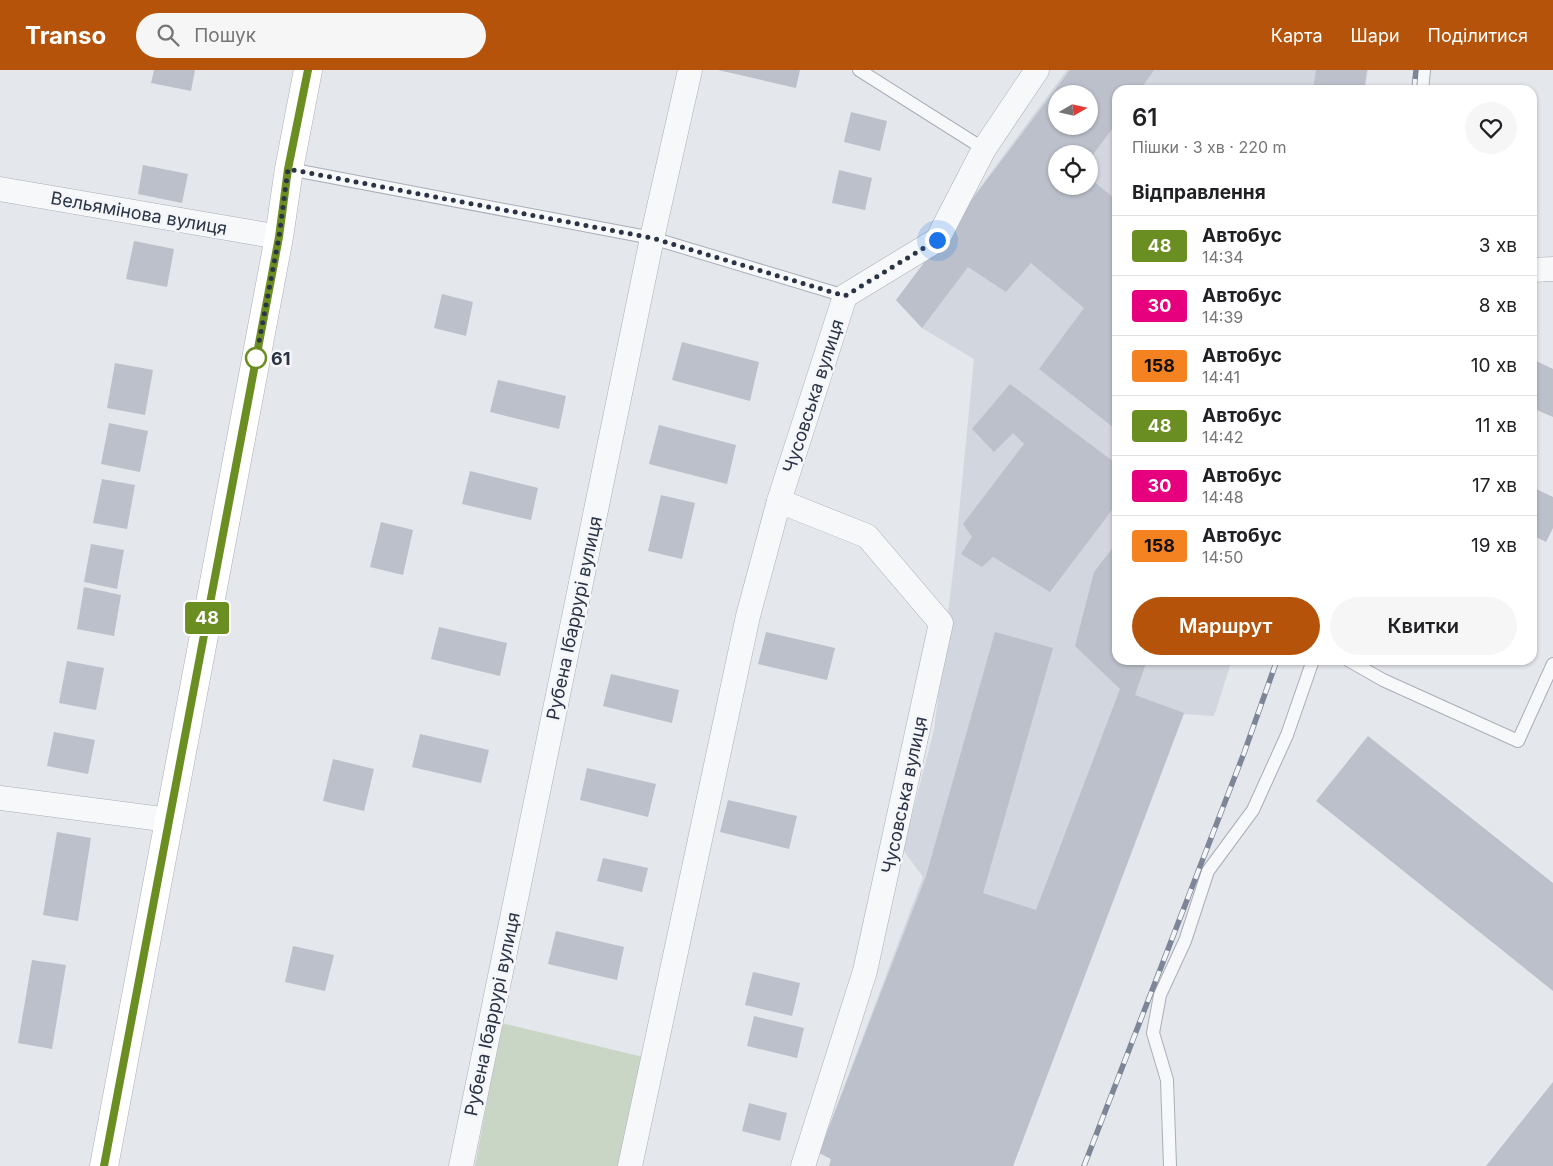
<!DOCTYPE html>
<html lang="uk">
<head>
<meta charset="utf-8">
<style>
	body { margin:0; font-family:Inter,sans-serif; background:#f6f6f6; color:#202124; height:100vh; display:flex; flex-direction:column; font-size:19px; white-space:nowrap }
	* { box-sizing:border-box; margin:0 }
	p { font-size:16px; color:#757577 }
	.icon { flex:none; width:28px; height:28px; fill:none; stroke:currentColor; stroke-width:2; stroke-linecap:round; stroke-linejoin:round }
	.map { position:relative; flex:1; overflow:hidden }
	.details { position:absolute; left:1112px; top:15px; width:425px; height:580px; display:flex; flex-direction:column; background:#fff; border-radius:15px; box-shadow:0 1px 4px #0004 }
	.details>* { flex:none }
	.badge { padding:0 10px; border-radius:4px; font-size:18px; line-height:32px }
	.needle { width:32px; rotate:81deg }
	.tools { position:absolute; left:1048px; top:15px; display:grid; gap:10px }
	.tools a { display:grid; place-items:center; width:50px; height:50px; border-radius:50%; background:#fff; box-shadow:0 1px 4px #0004; font-size:25px }
	.you { position:absolute; width:25px; height:25px; margin:-12px; border:4px solid #fff; border-radius:50%; background:#1a73e8; box-shadow:0 0 0 8px #1a73e833 }
	.map>.badge { position:absolute; translate:-50% -50%; box-shadow:0 0 0 2px #fff }
	h2 { padding:0 20px; font-size:19px; line-height:45px }
	.round { display:grid; place-items:center; flex:none; width:52px; height:52px; border-radius:26px; background:#f6f6f6 }
	.summary { display:flex; align-items:center; justify-content:space-between; height:85px; padding:0 20px }
	h1 { font-size:24px; font-weight:600; line-height:38px }
	.cta { display:flex; gap:10px; margin-top:auto; padding:10px 20px }
	.cta a { flex:1; height:58px; border-radius:30px; background:#b45309; color:#fff; font-size:20px; font-weight:600; line-height:58px; text-align:center }
	.cta a+a { background:#f6f6f6; color:#202124 }
	ul { padding:0; list-style:none }
	li { display:flex; align-items:center; gap:15px; height:60px; padding:0 20px; border-top:1px solid #e0e0e0 }
	li div { flex:1 }
	li b { display:block; font-size:19px }
	li em { font-style:normal }
	li .badge { min-width:55px; font-weight:700; text-align:center }
	header { display:flex; align-items:center; gap:30px; box-sizing:border-box; height:70px; padding:0 25px; background:#b45309; color:#fff }
	header strong { font-size:24px }
	nav { display:flex; gap:28px; margin-inline-start:auto; font-size:18px }
	.search { width:350px; height:45px; background:#f6f6f6; display:flex; align-items:center; gap:12px; box-sizing:border-box; padding:0 18px; border-radius:28px; color:#757577; font-size:19px }
	.map>svg:first-child { display:block }
	.built { fill:#d2d6de; fill-rule:evenodd }
	.green { fill:#c9d6c5 }
	.building { fill:#bbc0ca; fill-rule:evenodd }
	.lines { fill:none; stroke-linecap:round; stroke-linejoin:round }
	.service-casing { stroke:#a9aeb7; stroke-width:14 }
	.minor-casing { stroke:#a9aeb7; stroke-width:25 }
	.secondary-casing { stroke:#a9aeb7; stroke-width:29 }
	.service { stroke:#f7f8fa; stroke-width:12 }
	.minor { stroke:#f7f8fa; stroke-width:24 }
	.secondary { stroke:#fff; stroke-width:28 }
	.rail-casing { stroke:#7d8696; stroke-width:5.5 }
	.rail { stroke:#f4f6f9; stroke-width:4; stroke-dasharray:11; stroke-linecap:butt }
	.line-casing { stroke:#fff; stroke-width:11 }
	.line { stroke:#6b8e23; stroke-width:8 }
	.walk { stroke:#2b3445; stroke-width:5; stroke-dasharray:0 9 }
	.stop-dot { fill:#fff; stroke:#6b8e23; stroke-width:2.5 }
	.labels { text-anchor:middle; dominant-baseline:central; stroke-width:5; stroke-linejoin:round; paint-order:stroke }
	.street-label { font-size:18px; fill:#2b3445; stroke:#f4f6f9 }
	.stop-label { font-size:18px; font-weight:bold; fill:#2b3445; stroke:#f4f6f9; text-anchor:start }
</style>
</head>
<body>
<header>
<strong>Transo</strong>
<div class="search"><svg class="icon" aria-label="search" viewBox="0 0 24 24"><circle cx="10" cy="10" r="6"/><path d="M15 15l6 6"/></svg>Пошук</div>
<nav><a>Карта</a><a>Шари</a><a>Поділитися</a></nav>
</header>
<div class="map">
<svg width="1553" height="1096" viewBox="0 0 1553 1096">
	<rect width="100%" height="100%" fill="#e4e7ec"/>
	<path class="built" d="M1067 0H1368L1365 20H1118V590H1232L1214 646 1184 644 1013 1096 835 1091 819 1083 923 807 903 780 934 660 955 485 974 289 922 258 896 230ZM1056 24H1089V56H1056ZM1056 84H1089V116H1056Z"/>
	<polygon class="green" points="502,953 643,987 621,1096 475,1096"/>
	<g class="building">
		<polygon points="154,0 195,0 191,21 151,13"/>
		<polygon points="718,0 800,0 796,18"/>
		<path d="M1070 0H1154L1140 20H1118V51L1089 90V84H1056V116H1089V108L1118 131V361L1039 299 1084 238 1031 193 1006 222 968 197 922 258 896 230ZM1056 24H1089V56H1056Z"/>
		<polygon points="1316,0 1367,0 1364,20 1313,20"/>
		<polygon points="851,42 887,51 880,81 844,72"/>
		<polygon points="143,95 188,104 182,133 138,124"/>
		<polygon points="839,100 872,108 865,140 832,133"/>
		<polygon points="134,171 174,179 167,217 126,209"/>
		<polygon points="442,224 473,232 466,266 434,258"/>
		<polygon points="682,272 759,292 750,331 672,310"/>
		<polygon points="1532,289 1553,299 1553,347 1532,338"/>
		<polygon points="115,293 153,300 145,345 107,338"/>
		<polygon points="498,310 566,326 559,359 490,342"/>
		<polygon points="1010,314 1118,395 1118,432 1050,522 993,487 982,497 961,484 972,467 963,454 1024,374 1013,363 994,382 972,359"/>
		<polygon points="109,353 148,361 140,402 101,394"/>
		<polygon points="659,355 736,375 727,414 649,394"/>
		<polygon points="470,401 538,418 531,450 462,434"/>
		<polygon points="102,409 135,415 127,459 93,453"/>
		<polygon points="1532,417 1553,427 1553,458 1546,472 1532,465"/>
		<polygon points="661,425 695,433 682,489 648,481"/>
		<polygon points="381,452 413,460 403,505 370,497"/>
		<polygon points="1118,471 1118,590 1147,590 1135,625 1184,643 1013,1096 829,1096 831,1089 819,1083 926,806 995,562 1053,578 983,823 1036,840 1120,619 1075,576 1094,502"/>
		<polygon points="91,474 124,480 117,519 84,512"/>
		<polygon points="84,517 121,525 114,566 77,559"/>
		<polygon points="439,557 507,573 500,606 431,589"/>
		<polygon points="766,562 835,578 827,610 758,594"/>
		<polygon points="67,591 104,598 96,640 59,633"/>
		<polygon points="611,604 679,620 672,653 603,636"/>
		<polygon points="54,662 95,670 88,704 47,696"/>
		<polygon points="420,664 489,680 481,713 412,697"/>
		<polygon points="1368,666 1553,813 1553,921 1316,731"/>
		<polygon points="333,689 374,699 364,741 323,731"/>
		<polygon points="587,698 656,714 648,747 580,730"/>
		<polygon points="728,730 797,746 789,779 720,762"/>
		<polygon points="57,762 91,768 78,851 43,845"/>
		<polygon points="603,788 648,798 642,822 597,811"/>
		<polygon points="556,861 624,877 617,910 548,894"/>
		<polygon points="293,876 334,885 325,921 285,912"/>
		<polygon points="32,890 66,895 52,979 18,973"/>
		<polygon points="753,902 800,913 792,946 745,935"/>
		<polygon points="754,946 804,958 797,988 747,976"/>
		<polygon points="1553,1012 1553,1096 1486,1096"/>
		<polygon points="749,1033 787,1043 780,1071 742,1061"/>
	</g>
	<g class="lines">
		<g class="service-casing">
			<g id="service">
				<polyline points="859,0 984,79"/>
				<polyline points="1422,20 1424,0"/>
				<polyline points="289,99 652,168 845,226"/>
				<polyline points="1348,590 1383,610 1518,671 1553,594"/>
				<polyline points="1170,1096 1167,1010 1153,963 1160,925 1185,871 1208,801 1253,740 1287,665 1313,590"/>
			</g>
		</g>
		<g class="minor-casing">
			<g id="minor">
				<polyline points="0,119 279,167"/>
				<polyline points="1532,200 1553,199"/>
				<polyline points="779,431 867,466 941,553 865,901 803,1096"/>
				<polyline points="0,728 169,750"/>
				<polyline points="461,1096 652,168 690,0"/>
				<polyline points="630,1096 748,546 779,431 845,226 937,170 984,79 1037,0"/>
			</g>
		</g>
		<g class="secondary-casing">
			<polyline id="secondary" points="104,1096 279,167 289,99 308,0"/>
		</g>
		<use href="#service" class="service"/>
		<use href="#minor" class="minor"/>
		<use href="#secondary" class="secondary"/>
		<g class="rail-casing">
			<g id="rail">
				<polyline points="1414,20 1416,0"/>
				<polyline points="1084,1096 1244,683 1277,590"/>
			</g>
		</g>
		<use href="#rail" class="rail"/>
	</g>
	<g class="lines">
		<g class="line-casing">
			<polyline id="line" points="104,1096 279,167 288,99 308,0"/>
		</g>
		<use href="#line" class="line"/>
		<polyline class="walk" points="256,288 279,167 288,99 652,168 845,226 937,170"/>
	</g>
	<circle class="stop-dot" cx="256" cy="288" r="10"/>
	<g class="labels">
		<g class="street-label">
			<text transform="translate(139 143) rotate(10)">Вельямінова вулиця</text>
			<text transform="translate(813 326) rotate(-72)">Чусовська вулиця</text>
			<text transform="translate(574 548) rotate(-78)">Рубена Ібаррурі вулиця</text>
			<text transform="translate(904 725) rotate(-78)">Чусовська вулиця</text>
			<text transform="translate(492 944) rotate(-78)">Рубена Ібаррурі вулиця</text>
		</g>
		<g class="stop-label">
			<text x="271" y="288">61</text>
		</g>
	</g>
</svg>
<div class="tools">
<a><svg class="needle" viewBox="-14 -14 28 28"><path d="M0-13l5 13h-10z" fill="#e53935"/><path d="M0 13l5-13h-10z" fill="#757577"/></svg></a>
<a><svg class="icon" aria-label="locate" viewBox="0 0 24 24"><circle cx="12" cy="12" r="6"/><path d="M12 2v4M12 18v4M2 12h4M18 12h4"/></svg></a>
</div>
<div class="you" style="left:937px;top:170px"></div>
<b class="badge" style="left:207px;top:548px;background:#6b8e23;color:#fff">48</b>
<section class="details">
<div class="summary"><div><h1>61</h1><p>Пішки · 3 хв · 220 m</p></div><a class="round"><svg class="icon" aria-label="heart" viewBox="0 0 24 24"><path d="M12 20l-8-8c-3-5 5-10 8-4 3-6 11-1 8 4z"/></svg></a></div>
<h2>Відправлення</h2>
<ul>
<li><span class="badge" style="background:#6b8e23;color:#fff">48</span><div><b>Автобус</b><p>14:34</p></div><em>3 хв</em></li>
<li><span class="badge" style="background:#e6007e;color:#fff">30</span><div><b>Автобус</b><p>14:39</p></div><em>8 хв</em></li>
<li><span class="badge" style="background:#f58220;color:#111">158</span><div><b>Автобус</b><p>14:41</p></div><em>10 хв</em></li>
<li><span class="badge" style="background:#6b8e23;color:#fff">48</span><div><b>Автобус</b><p>14:42</p></div><em>11 хв</em></li>
<li><span class="badge" style="background:#e6007e;color:#fff">30</span><div><b>Автобус</b><p>14:48</p></div><em>17 хв</em></li>
<li><span class="badge" style="background:#f58220;color:#111">158</span><div><b>Автобус</b><p>14:50</p></div><em>19 хв</em></li>
</ul>
<div class="cta"><a>Маршрут</a><a>Квитки</a></div>
</section>
</div>
</body>
</html>
